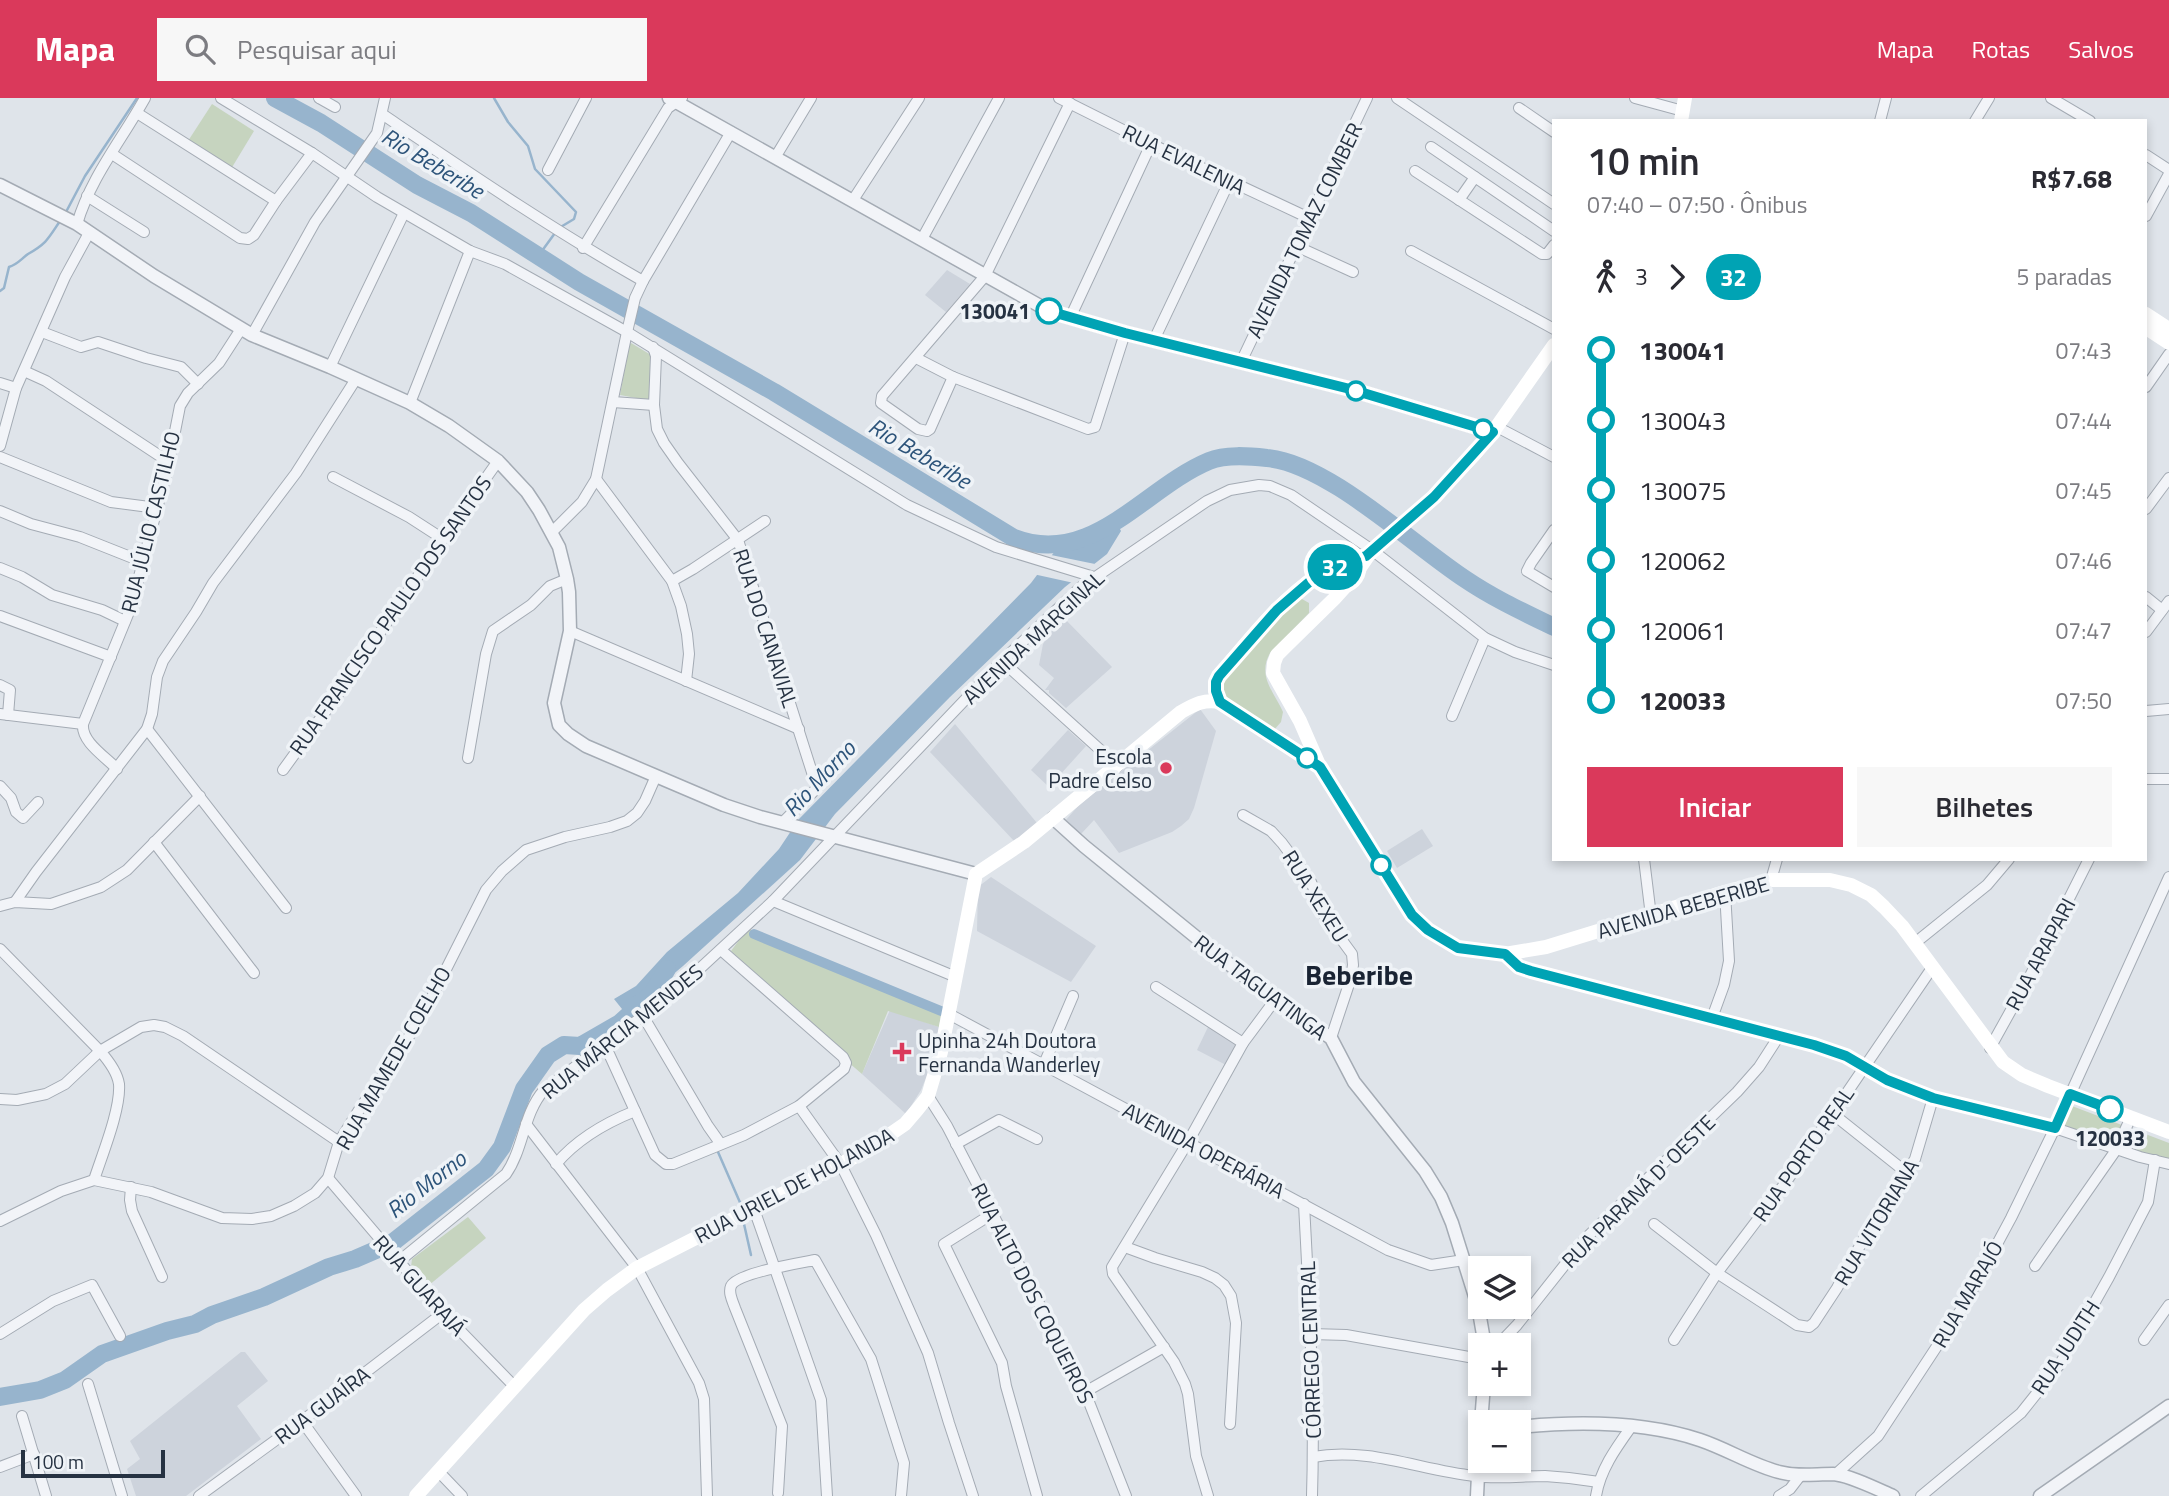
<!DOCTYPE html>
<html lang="pt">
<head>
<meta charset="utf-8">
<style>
	body { margin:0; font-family:"Titillium Web",sans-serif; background:#f7f7f7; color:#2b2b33; height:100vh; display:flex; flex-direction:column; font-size:26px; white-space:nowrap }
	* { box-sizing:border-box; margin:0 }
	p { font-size:23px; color:#7c7c81 }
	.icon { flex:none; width:38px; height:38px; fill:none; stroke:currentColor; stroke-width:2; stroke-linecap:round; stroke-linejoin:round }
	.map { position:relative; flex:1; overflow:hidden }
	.sheet { position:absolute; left:1552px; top:21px; width:595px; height:742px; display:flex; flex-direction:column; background:#fff; border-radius:0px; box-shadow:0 4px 10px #0003 }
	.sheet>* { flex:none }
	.badge { padding:0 14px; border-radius:23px; font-size:24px; line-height:46px }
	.buttons { position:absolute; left:1468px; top:1158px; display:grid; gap:14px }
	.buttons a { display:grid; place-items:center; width:63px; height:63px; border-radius:0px; background:#fff; box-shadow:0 4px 10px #0003; font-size:35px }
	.scale { position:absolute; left:21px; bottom:18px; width:144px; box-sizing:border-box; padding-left:7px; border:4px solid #263242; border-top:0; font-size:19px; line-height:24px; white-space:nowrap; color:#263242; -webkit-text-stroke:5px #eff3f7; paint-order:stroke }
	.map>.badge { position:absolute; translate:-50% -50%; box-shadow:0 0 0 4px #fff }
	.legs { display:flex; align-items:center; gap:10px; height:77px; padding:0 35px; font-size:23px }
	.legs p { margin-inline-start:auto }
	.head { display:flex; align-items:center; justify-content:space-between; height:119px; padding:0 35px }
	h1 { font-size:38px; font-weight:600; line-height:52px }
	.primary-button { display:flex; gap:14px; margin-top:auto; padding:14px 35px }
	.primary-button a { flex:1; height:80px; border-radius:0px; background:#da395b; color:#fff; font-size:28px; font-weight:600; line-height:80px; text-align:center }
	.primary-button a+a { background:#f7f7f7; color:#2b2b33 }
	ul { padding:0 35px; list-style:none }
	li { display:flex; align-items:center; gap:24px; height:70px; font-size:26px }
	li i { display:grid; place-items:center; width:10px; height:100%; margin:0 9px; background:currentColor }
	li i::after { content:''; width:18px; height:18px; margin:-9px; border:5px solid; border-radius:50%; background:#fff }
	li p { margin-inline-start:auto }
	li:first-child i { background:linear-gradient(#0000 50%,currentColor 0) }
	li:last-child i { background:linear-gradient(currentColor 50%,#0000 0) }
	header { display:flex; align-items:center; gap:42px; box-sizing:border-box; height:98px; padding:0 35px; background:#da395b; color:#fff }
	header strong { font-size:33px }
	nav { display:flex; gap:38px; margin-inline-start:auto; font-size:24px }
	.search { width:490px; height:63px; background:#f7f7f7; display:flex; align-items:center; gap:18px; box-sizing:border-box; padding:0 24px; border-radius:0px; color:#7c7c81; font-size:26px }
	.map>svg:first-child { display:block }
	.built { fill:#cdd3dc }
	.green { fill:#c6d4bf }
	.water { fill:#97b4cd }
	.pier { fill:#dfe4ea }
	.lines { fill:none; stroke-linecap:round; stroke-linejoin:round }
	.stream { stroke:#97b4cd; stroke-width:2.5 }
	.canal { stroke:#97b4cd; stroke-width:10 }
	.river { stroke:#97b4cd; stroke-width:18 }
	.minor-casing { stroke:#a4abb4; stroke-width:12 }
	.tertiary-casing { stroke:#a4abb4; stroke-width:15 }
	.minor { stroke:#f2f4f8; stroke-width:10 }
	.tertiary { stroke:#f2f4f8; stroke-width:12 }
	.secondary { stroke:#fff; stroke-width:14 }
	.line-1-casing { stroke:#fff; stroke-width:16 }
	.line-1 { stroke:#00a3b4; stroke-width:10 }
	.stop-1-dot { fill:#fff; stroke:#00a3b4; stroke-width:3.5 }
	.poi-dot { fill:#da395b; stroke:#eff3f7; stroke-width:2.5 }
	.labels { text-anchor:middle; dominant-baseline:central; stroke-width:7; stroke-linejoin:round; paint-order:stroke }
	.street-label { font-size:21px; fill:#263242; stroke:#eff3f7 }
	.stop-label { font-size:21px; font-weight:bold; fill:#263242; stroke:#eff3f7; text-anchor:end }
	.poi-label { font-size:21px; fill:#263242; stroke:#eff3f7; text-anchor:end }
	.water-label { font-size:23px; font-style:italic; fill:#2d547a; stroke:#eff3f7 }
	.district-label { font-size:28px; font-weight:bold; fill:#192333; stroke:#eff3f7 }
</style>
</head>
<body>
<header>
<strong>Mapa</strong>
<div class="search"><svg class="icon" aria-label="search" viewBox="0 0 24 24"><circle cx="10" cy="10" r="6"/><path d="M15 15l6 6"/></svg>Pesquisar aqui</div>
<nav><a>Mapa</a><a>Rotas</a><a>Salvos</a></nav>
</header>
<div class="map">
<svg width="2169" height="1398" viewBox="0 0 2169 1398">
	<rect width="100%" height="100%" fill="#dfe4ea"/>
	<g class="built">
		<polygon points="947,172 970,186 946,214 925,197"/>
		<polygon points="1062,518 1112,569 1066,610 1049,595 1049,592 1045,592 1054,580 1039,567 1043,546"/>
		<polygon points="1200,611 1216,633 1194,710 1189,721 1181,728 1172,734 1119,755 1094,722 1081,736 1065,723 1079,707"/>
		<polygon points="955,626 1037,725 1015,744 930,654"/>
		<polygon points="1068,632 1086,648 1049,689 1031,672"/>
		<polygon points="1422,731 1433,748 1397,770 1387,753"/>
		<polygon points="991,779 1096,848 1071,884 977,833 978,789"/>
		<polygon points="890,912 939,929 930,970 921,992 906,1016 862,976"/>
		<polygon points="1208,929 1240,947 1226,967 1197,952"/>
		<polygon points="241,1254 245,1254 268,1283 237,1308 261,1341 186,1398 136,1398 127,1371 140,1361 130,1343"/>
	</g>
	<g class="green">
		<polygon points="212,6 254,33 231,71 188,43"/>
		<polygon points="631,245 651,257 649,300 647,302 620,297 629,247"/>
		<path d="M1302 501 1309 505V515L1270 555C1257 578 1274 594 1283 614L1281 624 1274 632 1226 602 1222 589 1224 581C1237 566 1287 502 1302 501Z"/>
		<polygon points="748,830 763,839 942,911 939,929 888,913 862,976 848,964 845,957 731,853"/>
		<polygon points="2072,1008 2169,1045 2169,1061 2127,1052 2060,1027 2069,1010"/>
		<polygon points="468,1119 486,1140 428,1188 411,1169 412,1161"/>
	</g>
	<polygon class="water" points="1119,429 1121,433 1107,456 1065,489 950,599 835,716 800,762 683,868 626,916 614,901 636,888 667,854 738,795 779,751 799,721 1031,485 1055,453 1079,450"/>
	<polygon class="pier" points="1051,457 1095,466 1074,485 1033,476"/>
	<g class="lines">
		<g class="stream">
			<polyline points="494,0 508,24 528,48 535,71 576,114 574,121 559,130"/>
			<polyline points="66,114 85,78 137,0"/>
			<polyline points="539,157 555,135"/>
			<path d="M0 193 4 190 9 169C18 166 21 161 28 156 47 145 48 141 60 123"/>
			<polyline points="718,1054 742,1109"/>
			<polyline points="744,1126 751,1157"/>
		</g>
		<polyline class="canal" points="754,836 941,913"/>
		<g class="river">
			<path d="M275 0 321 25 417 87 471 115 579 184 774 294 1014 440C1092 470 1144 390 1209 363 1225 356 1249 358 1267 360 1327 365 1413 447 1465 481 1493 500 1523 514 1554 529"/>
			<polyline points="0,1299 40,1292 65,1282 102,1256 167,1233 195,1226 212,1217 264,1199 329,1169 355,1161 392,1145 486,1071 502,1049 524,991 548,957 564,947 580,948 620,925 630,916 634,908 644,903 653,895 667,871"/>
		</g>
		<g class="minor-casing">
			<g id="minor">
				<polyline points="221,0 312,55 377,99 470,153 505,166 627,234 907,407 996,449 1094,479"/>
				<polyline points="319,0 335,9"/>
				<polyline points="1059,0 1151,46 1309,120"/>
				<polyline points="1397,0 1554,106"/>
				<polyline points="1635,0 1683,13"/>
				<polyline points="2051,0 2090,23"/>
				<polyline points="1519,10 1554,34"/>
				<polyline points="137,15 276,103"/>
				<path d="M382 16C468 74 553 132 643 183"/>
				<polyline points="1880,23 1886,0"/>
				<polyline points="1975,23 1989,0"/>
				<polyline points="1431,49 1554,133"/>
				<polyline points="112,56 240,140 248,141 254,137 276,103 312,55"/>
				<polyline points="2146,57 2169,72"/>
				<polyline points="776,58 811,0"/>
				<polyline points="548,72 586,0"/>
				<polyline points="1415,73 1542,156 1547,156 1554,147"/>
				<polyline points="87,98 144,134"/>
				<polyline points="853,102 919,0"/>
				<polyline points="1459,102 1475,79"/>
				<polyline points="2146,118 2169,76"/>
				<path d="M77 126C91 79 121 43 145 0"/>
				<polyline points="922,141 999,0"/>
				<polyline points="1296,148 1353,174"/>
				<polyline points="583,150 668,10 682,0"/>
				<polyline points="1411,153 1554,231"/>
				<polyline points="1070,220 1151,46"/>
				<polyline points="42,234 81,249 98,244 146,260 181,269 198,286"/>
				<polyline points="252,237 315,124 377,35 385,0"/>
				<polyline points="1154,242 1229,84"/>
				<polyline points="653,249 656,258 654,307 657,331 664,345 678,365 738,442 817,690 782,725"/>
				<polyline points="916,260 953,279 1088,331 1095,329 1125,235"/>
				<polyline points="1241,264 1367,0"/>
				<polyline points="330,269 404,115"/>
				<polyline points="24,273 46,283 169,364"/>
				<polyline points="953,279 930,331 927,333 918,331 881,305 882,298 985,178 1070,5"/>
				<polyline points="0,285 16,290"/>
				<polyline points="2146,289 2169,256"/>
				<polyline points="613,304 654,307"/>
				<polyline points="410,305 470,153"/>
				<polyline points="1497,329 1554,359"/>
				<polyline points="0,348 16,290 65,179 89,135"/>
				<polyline points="0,359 111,404 157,410"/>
				<polyline points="333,379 409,419 443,441"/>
				<polyline points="596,381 672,483 681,508 687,536 689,556 686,583"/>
				<polyline points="2146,411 2169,380"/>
				<polyline points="0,413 31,426 80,439 143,464"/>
				<polyline points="1554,432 1531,465 1527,473 1554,489"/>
				<polyline points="552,434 582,404 596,381 627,234 635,200 643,183 731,34"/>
				<polyline points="0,470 22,479 52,497 102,512 125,523"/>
				<polyline points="672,483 693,471 765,423"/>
				<polyline points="2146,499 2162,512"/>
				<polyline points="0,518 111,559"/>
				<polyline points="570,533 799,631"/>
				<polyline points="2146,534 2169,503"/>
				<polyline points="1002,563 1118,668"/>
				<polyline points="0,587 10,592 8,617"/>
				<polyline points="2146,613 2169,611"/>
				<polyline points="0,616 83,626"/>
				<polyline points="1452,618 1485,540"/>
				<polyline points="147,631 286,810"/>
				<polyline points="468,660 486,556 493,533 531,507 550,488 567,481"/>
				<path d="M117 671C106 659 81 644 83 626L131 509 168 369 180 308 188 295 219 265 241 231"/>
				<polyline points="283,672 346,585 443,441 498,363"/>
				<polyline points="2146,681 2169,681"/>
				<polyline points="0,688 11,700 16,714 23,720 38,704"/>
				<polyline points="1243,717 1271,733 1282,745 1311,784 1325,819 1352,856 1353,867 1351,880 1331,940"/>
				<polyline points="154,744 254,875"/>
				<polyline points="1644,761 1651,818"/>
				<polyline points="1771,782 1777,761"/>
				<polyline points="773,803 956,879"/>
				<polyline points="15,804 36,774 147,631 152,616 157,579 163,563 196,514 213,485 296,375 356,281"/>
				<polyline points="0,808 15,804 51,806 101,789 127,772 200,698"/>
				<polyline points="1915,845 1987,787 2009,761"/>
				<path d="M0 851 100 953C108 962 117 973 119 986 121 1011 102 1057 94 1082"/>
				<polyline points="1505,856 1519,869 1531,873 1814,947 1846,958 1887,982 1933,1000 2055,1030 2140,1059 2169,1066"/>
				<polyline points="1156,889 1243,945"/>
				<polyline points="949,916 1388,1152 1431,1167 1464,1162"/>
				<polyline points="643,918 708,1028 720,1045"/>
				<polyline points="1712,920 1724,887 1729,863 1725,794"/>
				<polyline points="605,947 655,1057 666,1066 673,1066 744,1037 799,1008 844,971 846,965 843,959 721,852"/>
				<polyline points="1990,950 2030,878 2089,761"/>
				<polyline points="1044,966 1073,898"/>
				<polyline points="928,998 947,1028 1085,1294 1126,1398"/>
				<polyline points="0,1001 17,1002 46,996 65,986 100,953 141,929 154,927 165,929 183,938 339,1044"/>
				<polyline points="799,1008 841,1067 876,1137 928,1255 949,1325 973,1398"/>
				<polyline points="1833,1016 1907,1075"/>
				<polyline points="526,1026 637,1170 699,1285 704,1301 707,1398"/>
				<polyline points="956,1046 999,1022 1037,1041"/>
				<path d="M556 1066C577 1041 605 1025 635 1013"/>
				<polyline points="328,1080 443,1215 515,1289"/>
				<polyline points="131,1089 130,1102 132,1113 162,1179"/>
				<path d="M1304 1106C1309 1203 1315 1301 1312 1398"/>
				<polyline points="754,1111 821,1302 827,1398"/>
				<polyline points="992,1116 944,1146 1002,1265 1006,1288 1037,1398"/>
				<polyline points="0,1123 61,1093 94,1082 151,1094 222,1120 252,1121 271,1118 294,1108 315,1095 328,1080 339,1044 359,1012 405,945 429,905 486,792 502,773 526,752 565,739 610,729 627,723 637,715 645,703 656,678"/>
				<polyline points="1654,1126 1717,1175 1797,1227 1809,1229 1814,1225 1837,1190 1875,1120 1915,1061 1933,1000"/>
				<polyline points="1125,1149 1155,1160 1202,1174 1215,1180 1224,1187 1231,1198 1236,1225 1230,1326"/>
				<path d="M398 1164 506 1076C524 1050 523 1016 544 992L643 918 694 876 773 803 1002 563 1081 489 1207 403 1230 392 1259 387 1270 388 1291 397 1372 452 1485 540 1515 554 1554 567"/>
				<polyline points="2035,1168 2116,1052 2131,1019"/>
				<polyline points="0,1236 53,1203 92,1187 120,1238"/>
				<polyline points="1311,1236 1346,1237 1480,1261"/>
				<polyline points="1674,1242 1717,1175 1786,1084 1932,870"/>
				<polyline points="2144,1242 2169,1207"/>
				<polyline points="1497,1248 1517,1227 1586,1140 1737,994 1759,969 1779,938"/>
				<polyline points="88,1286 122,1398"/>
				<polyline points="1085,1294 1164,1249"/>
				<polyline points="22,1318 46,1398"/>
				<polyline points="302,1323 356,1398"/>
				<path d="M1313 1359C1369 1349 1420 1372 1474 1378 1497 1381 1522 1378 1545 1378 1563 1379 1581 1381 1599 1384"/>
				<polyline points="0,1369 34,1356"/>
				<polyline points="439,1374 462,1398"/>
				<polyline points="1836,1376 1878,1338 1966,1204 2011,1120 2055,1030 2169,779"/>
				<path d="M778 1395 782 1328 735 1210C733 1204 728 1195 731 1188 737 1175 800 1165 815 1162L871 1261 904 1365 901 1398"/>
				<polyline points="199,1398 302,1323 443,1215"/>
				<polyline points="1208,1398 1196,1358 1188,1296 1185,1286 1174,1264 1113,1176 1112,1169 1188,1044 1243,945 1275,902"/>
				<path d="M1596 1398C1600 1372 1616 1350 1631 1329"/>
				<polyline points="1779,1398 1790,1391 1800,1378"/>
				<polyline points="1921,1398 2021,1315 2060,1266 2109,1179 2148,1104 2155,1062"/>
			</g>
		</g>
		<g class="tertiary-casing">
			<g id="tertiary">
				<polyline points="669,0 1049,213 1125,235 1350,291 1493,334"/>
				<polyline points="0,87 77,126 154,178 252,237 330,269 410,305 449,328 498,363 527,394 539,412 559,449 567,481 569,494 570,533 554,605 559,627 568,636 586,648 656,678 724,707 760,719 976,776"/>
				<polyline points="1053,720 1084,748 1229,866 1275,902 1331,940 1354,984 1425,1073 1441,1099 1452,1125 1478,1208 1485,1248"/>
				<polyline points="1481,1325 1484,1286"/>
				<path d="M1519 1329C1579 1323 1642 1323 1700 1342 1727 1351 1752 1367 1779 1374 1798 1379 1814 1376 1833 1376 1849 1377 1877 1391 1893 1398"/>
				<polyline points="1477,1398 1480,1335"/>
				<polyline points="2040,1398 2169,1308"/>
			</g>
		</g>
		<use href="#minor" class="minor"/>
		<use href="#tertiary" class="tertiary"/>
		<g class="secondary">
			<polyline points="1681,23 1685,0"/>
			<polyline points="2146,216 2169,231"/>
			<polyline points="2146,230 2169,245"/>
			<polyline points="1554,247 1493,334 1473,358 1434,399 1372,452 1353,480 1334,501 1285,549 1277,557 1274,565 1273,575 1300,623 1320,669 1412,817 1428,832 1458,850 1505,856 1546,849 1725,794 1771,782 1830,782 1851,787 1871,797 1884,809 1902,828 2003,964 2022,977 2048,988 2169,1034"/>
			<path d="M1220 604C1216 594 1213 588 1219 578 1245 546 1280 502 1315 479 1330 469 1348 463 1366 458"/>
			<path d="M416 1398 584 1212 607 1192 637 1170 866 1053 905 1026 917 1012 928 998 941 954 976 776 1024 744 1181 614C1195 606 1204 601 1220 604L1319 669"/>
		</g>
	</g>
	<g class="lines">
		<g class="line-1-casing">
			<polyline id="line-1" points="1049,213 1125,235 1350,291 1493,334 1434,399 1366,458 1348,463 1314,480 1277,512 1219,578 1216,584 1216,593 1220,604 1320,669 1412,817 1428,832 1458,850 1505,856 1519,869 1531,873 1814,947 1846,958 1887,982 1933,1000 2055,1030 2070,996 2110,1011"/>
		</g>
		<use href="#line-1" class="line-1"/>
	</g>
	<g class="stop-1-dot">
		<circle cx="1049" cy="213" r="12"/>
		<circle cx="1356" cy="293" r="9"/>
		<circle cx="1483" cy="331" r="9"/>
		<circle cx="1307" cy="660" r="9"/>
		<circle cx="1381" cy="767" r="9"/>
		<circle cx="2110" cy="1011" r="12"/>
	</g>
	<g class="poi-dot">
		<circle cx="1166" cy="670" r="7"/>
		<path d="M898.5 943.5h7v7h7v7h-7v7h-7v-7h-7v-7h7z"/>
	</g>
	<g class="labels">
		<g class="street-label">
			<text transform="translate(1184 61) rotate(26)">RUA EVALENIA</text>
			<text transform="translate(1304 132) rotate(-64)">AVENIDA TOMAZ COMBER</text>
			<text transform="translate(150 424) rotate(-76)">RUA JÚLIO CASTILHO</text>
			<text transform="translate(390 517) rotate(-55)">RUA FRANCISCO PAULO DOS SANTOS</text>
			<text transform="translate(766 530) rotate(72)">RUA DO CANAVIAL</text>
			<text transform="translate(1033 539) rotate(-43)">AVENIDA MARGINAL</text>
			<text transform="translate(1316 798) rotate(58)">RUA XEXEU</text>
			<text transform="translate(1683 809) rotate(-16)">AVENIDA BEBERIBE</text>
			<text transform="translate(2040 856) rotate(-62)">RUA ARAPARI</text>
			<text transform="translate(1261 889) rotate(37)">RUA TAGUATINGA</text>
			<text transform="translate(622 933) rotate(-39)">RUA MÁRCIA MENDES</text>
			<text transform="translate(393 960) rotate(-60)">RUA MAMEDE COELHO</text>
			<text transform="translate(1204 1052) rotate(28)">AVENIDA OPERÁRIA</text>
			<text transform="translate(1803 1056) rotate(-55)">RUA PORTO REAL</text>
			<text transform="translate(794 1087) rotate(-28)">RUA URIEL DE HOLANDA</text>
			<text transform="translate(1638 1093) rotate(-45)">RUA PARANÁ D' OESTE</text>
			<text transform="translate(1876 1124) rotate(-59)">RUA VITORIANA</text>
			<text transform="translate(420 1187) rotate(48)">RUA GUARAJÁ</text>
			<text transform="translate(1033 1195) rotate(63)">RUA ALTO DOS COQUEIROS</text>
			<text transform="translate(1967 1196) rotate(-60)">RUA MARAJÓ</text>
			<text transform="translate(2065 1249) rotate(-57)">RUA JUDITH</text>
			<text transform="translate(1310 1252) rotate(-92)">CÓRREGO CENTRAL</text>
			<text transform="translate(322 1307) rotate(-37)">RUA GUAÍRA</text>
		</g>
		<g class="stop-label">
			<text x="1030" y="213">130041</text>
			<text x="2110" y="1040" text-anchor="middle">120033</text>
		</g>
		<g class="poi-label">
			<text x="1152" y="658">Escola<tspan x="1152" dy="24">Padre Celso</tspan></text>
			<text x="918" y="942" text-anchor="start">Upinha 24h Doutora<tspan x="918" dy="24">Fernanda Wanderley</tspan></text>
		</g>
		<g class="water-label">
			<text transform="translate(433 65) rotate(31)">Rio Beberibe</text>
			<text transform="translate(920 355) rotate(31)">Rio Beberibe</text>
			<text transform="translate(819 680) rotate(-47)">Rio Morno</text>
			<text transform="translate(426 1086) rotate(-38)">Rio Morno</text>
		</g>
		<g class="district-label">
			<text x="1359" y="876">Beberibe</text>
		</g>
	</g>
</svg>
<div class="buttons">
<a><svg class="icon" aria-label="layers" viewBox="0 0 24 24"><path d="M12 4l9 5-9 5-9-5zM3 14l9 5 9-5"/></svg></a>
<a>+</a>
<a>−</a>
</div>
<div class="scale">100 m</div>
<b class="badge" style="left:1335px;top:469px;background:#00a3b4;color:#fff">32</b>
<section class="sheet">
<div class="head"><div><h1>10 min</h1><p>07:40 – 07:50 · Ônibus</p></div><b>R$7.68</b></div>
<div class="legs"><svg class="icon" aria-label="walk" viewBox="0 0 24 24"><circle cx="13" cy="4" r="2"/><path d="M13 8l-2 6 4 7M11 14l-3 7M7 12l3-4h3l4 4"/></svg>3<svg class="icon" aria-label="forward" viewBox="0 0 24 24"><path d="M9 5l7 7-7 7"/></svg><b class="badge" style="background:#00a3b4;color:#fff">32</b><p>5 paradas</p></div>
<ul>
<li><i style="color:#00a3b4"></i><b>130041</b><p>07:43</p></li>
<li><i style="color:#00a3b4"></i><span>130043</span><p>07:44</p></li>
<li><i style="color:#00a3b4"></i><span>130075</span><p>07:45</p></li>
<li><i style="color:#00a3b4"></i><span>120062</span><p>07:46</p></li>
<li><i style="color:#00a3b4"></i><span>120061</span><p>07:47</p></li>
<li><i style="color:#00a3b4"></i><b>120033</b><p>07:50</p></li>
</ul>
<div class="primary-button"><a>Iniciar</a><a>Bilhetes</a></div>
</section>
</div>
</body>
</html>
